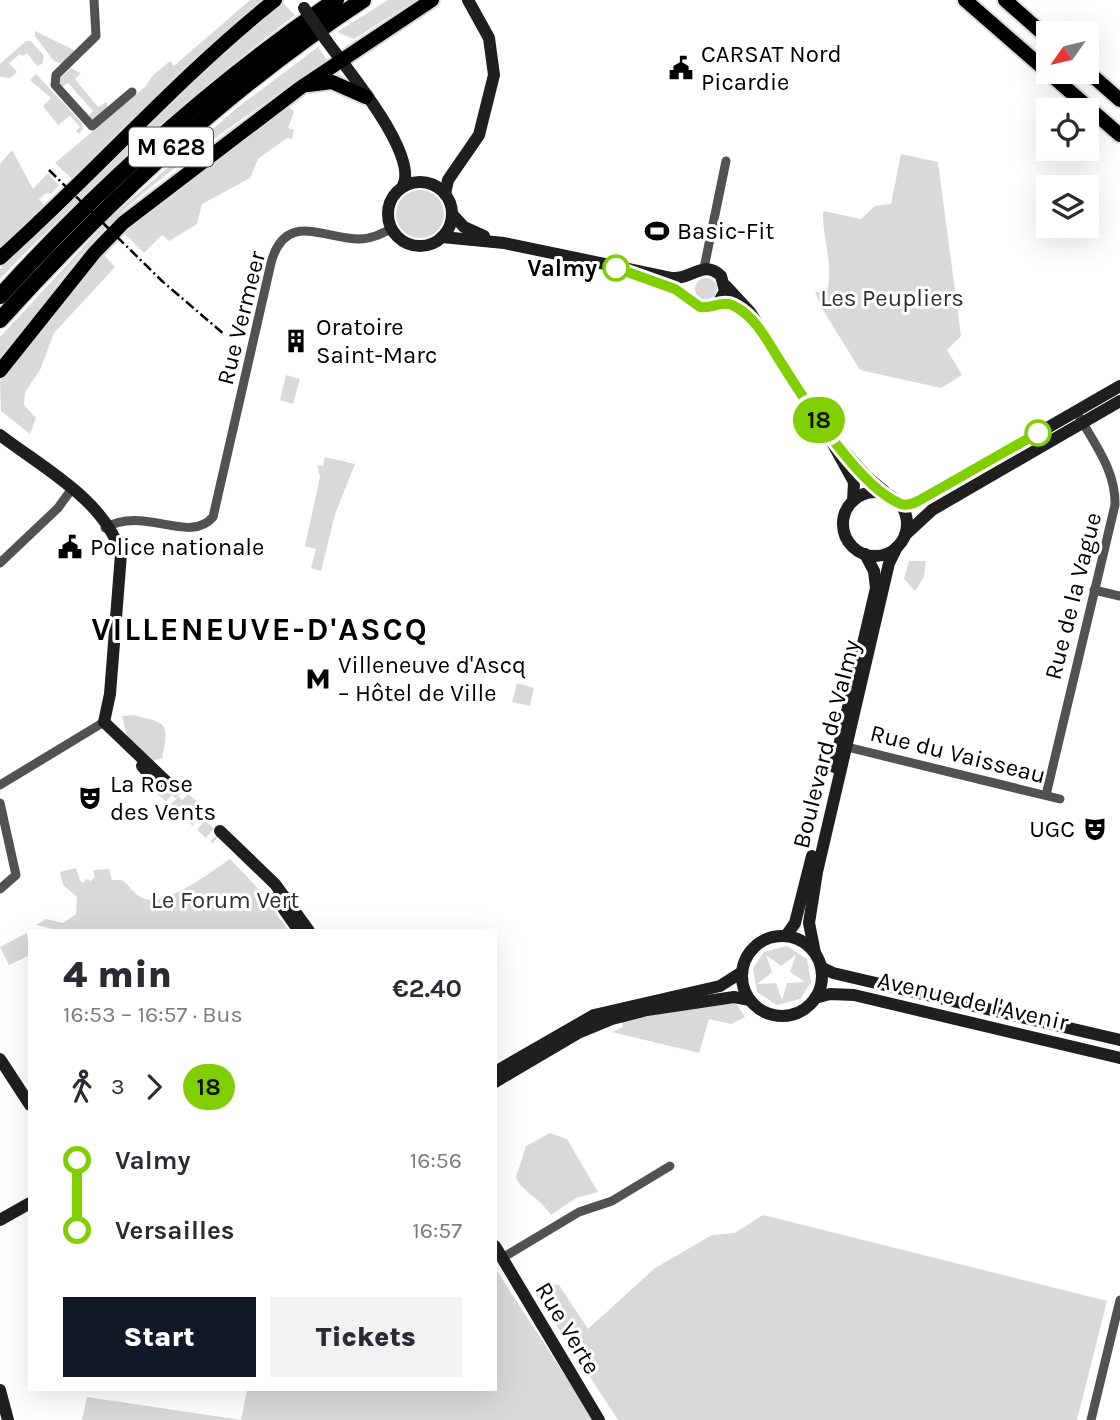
<!DOCTYPE html>
<html lang="en">
<head>
<meta charset="utf-8">
<style>
	body { margin:0; font-family:Karla,sans-serif; background:#f2f2f3; color:#2b2b33; height:100vh; display:flex; flex-direction:column; font-size:26px; white-space:nowrap }
	* { box-sizing:border-box; margin:0 }
	p { font-size:23px; color:#7c7c81 }
	.icon { flex:none; width:38px; height:38px; fill:none; stroke:currentColor; stroke-width:2; stroke-linecap:round; stroke-linejoin:round }
	.map { position:relative; flex:1; overflow:hidden }
	.panel { position:absolute; left:28px; top:929px; width:469px; height:462px; display:flex; flex-direction:column; background:#fff; border-radius:0px; box-shadow:0 7px 28px #0002 }
	.panel>* { flex:none }
	.badge { padding:0 14px; border-radius:23px; font-size:24px; line-height:46px }
	.needle { width:46px; rotate:236deg }
	.tools { position:absolute; left:1036px; top:21px; display:grid; gap:14px }
	.tools a { display:grid; place-items:center; width:63px; height:63px; border-radius:0px; background:#fff; box-shadow:0 7px 28px #0002; font-size:35px }
	.map>.badge { position:absolute; translate:-50% -50%; box-shadow:0 0 0 4px #fff }
	.legs { display:flex; align-items:center; gap:10px; height:77px; padding:0 35px; font-size:23px }
	.legs p { margin-inline-start:auto }
	.head { display:flex; align-items:center; justify-content:space-between; height:119px; padding:0 35px }
	h1 { font-size:38px; font-weight:800; line-height:52px }
	.action { display:flex; gap:14px; margin-top:auto; padding:14px 35px }
	.action a { flex:1; height:80px; border-radius:0px; background:#111827; color:#fff; font-size:28px; font-weight:800; line-height:80px; text-align:center }
	.action a+a { background:#f2f2f3; color:#2b2b33 }
	ul { padding:0 35px; list-style:none }
	li { display:flex; align-items:center; gap:24px; height:70px; font-size:26px }
	li i { display:grid; place-items:center; width:10px; height:100%; margin:0 9px; background:currentColor }
	li i::after { content:''; width:18px; height:18px; margin:-9px; border:5px solid; border-radius:50%; background:#fff }
	li p { margin-inline-start:auto }
	li:first-child i { background:linear-gradient(#0000 50%,currentColor 0) }
	li:last-child i { background:linear-gradient(currentColor 50%,#0000 0) }
	.map>svg:first-child { display:block }
	.green { fill:#d9d9d9; fill-rule:evenodd }
	.lines { fill:none; stroke-linecap:round; stroke-linejoin:round }
	.secondary-tunnel { stroke:#d9d9d9; stroke-width:12; stroke-dasharray:12 6; stroke-linecap:butt }
	.primary-casing { stroke:#dbdbdb; stroke-width:18 }
	.highway-casing { stroke:#dbdbdb; stroke-width:19 }
	.street { stroke:#525252; stroke-width:9 }
	.secondary { stroke:#1f1f1f; stroke-width:12 }
	.primary { stroke:#000; stroke-width:14 }
	.highway { stroke:#000; stroke-width:16 }
	.rail { stroke:#000; stroke-width:2.5; stroke-dasharray:10 3.5 2 3.5; stroke-linecap:butt }
	.secondary-bridge { stroke:#1f1f1f; stroke-width:12 }
	.line-1-casing { stroke:#fff; stroke-width:16 }
	.line-1 { stroke:#81cf00; stroke-width:10 }
	.stop-1-dot { fill:#fff; stroke:#81cf00; stroke-width:3.5 }
	.labels { text-anchor:middle; dominant-baseline:central; stroke-width:6; stroke-linejoin:round; paint-order:stroke }
	.shield { fill:#fff; stroke:#4c4c4c; stroke-width:2 }
	.shield-label { font-size:23px; font-weight:bold; fill:#000 }
	.poi-label { font-size:24px; fill:#000; stroke:#fff; text-anchor:start }
	.stop-label { font-size:24px; font-weight:bold; fill:#000; stroke:#fff; text-anchor:end }
	.park-label { font-size:24px; fill:#303030; stroke:#fff }
	.street-label { font-size:24px; fill:#000; stroke:#fff }
	.district-label { font-size:32px; font-weight:bold; letter-spacing:2px; fill:#000; stroke:#fff }
</style>
</head>
<body>
<div class="map">
<svg width="1120" height="1420" viewBox="0 0 1120 1420">
	<rect width="100%" height="100%" fill="#fff"/>
	<g class="green">
		<polygon points="250,0 264,0 177,74 73,180 55,163 146,86 152,76 170,61 174,66"/>
		<polygon points="388,0 416,0 354,39 337,32"/>
		<path d="M283 3 295 15C189 96 92 183 0 279V269C96 182 182 86 283 3Z"/>
		<polygon points="35,31 72,49 76,53 63,64 54,61 35,36"/>
		<polygon points="26,41 31,41 44,56 42,64 37,66 27,53 23,56 20,54 9,63 17,72 10,78 0,77 0,64"/>
		<path d="M318 47 327 60C252 113 152 176 90 244 58 280 32 321 0 358V337L114 214 237 108Z"/>
		<polygon points="71,68 81,73 75,79 98,107 107,102 108,109 93,121 87,117 93,111 68,83 62,87 59,84 61,77"/>
		<polygon points="36,74 82,123 83,129 79,134 76,131 80,127 70,116 58,125 43,106 51,98 30,80"/>
		<polygon points="288,106 294,112 288,128 294,130 292,139 287,138 258,159 250,178 202,204 197,224 169,241 162,235 144,253 123,232 243,137"/>
		<polygon points="12,150 33,189 48,173 59,185 51,194 46,193 39,199 45,207 0,247 0,164"/>
		<path d="M901 154 938 162 961 336 947 350 962 375 941 388 860 370 823 310 815 292H827C834 263 822 238 823 211L861 219 875 206 891 204Z"/>
		<circle cx="420" cy="214" r="24"/>
		<polygon points="102,253 115,267 54,333 40,370 25,392 24,405 36,418 30,434 1,411 0,382"/>
		<circle cx="706" cy="289" r="11"/>
		<polygon points="286,375 300,379 293,404 280,400"/>
		<polygon points="325,457 355,464 335,514 321,571 311,568 316,549 305,546 320,477 317,465 323,466"/>
		<polygon points="909,561 926,561 924,577 915,591 904,579"/>
		<polygon points="517,683 534,688 530,706 512,702"/>
		<path d="M133 715C167 723 170 722 162 758L153 761 127 737 122 716Z"/>
		<path d="M230 859 255 885 289 931H61L36 925 46 919 63 923 76 914 77 897 63 885 60 872 76 868 80 881 84 883 86 879 91 881 95 877 93 870 109 869 112 880H122C129 885 134 894 142 898 166 908 210 872 230 859Z"/>
		<polygon points="27,933 30,955 9,965 0,947"/>
		<path d="M787 946 807 959 811 982 800 999 777 1005 757 992 753 968 764 952ZM766 955 781 966 796 955 790 972 805 982 787 983 782 1000 776 983 757 984 772 972Z"/>
		<polygon points="734,1000 745,1017 731,1024 709,1019 699,1053 612,1032 623,1027 621,1021"/>
		<path d="M550 1133 567 1139 598 1192 576 1198 551 1215C541 1199 520 1190 516 1177L526 1146Z"/>
		<polygon points="763,1215 1107,1301 1077,1420 618,1420 534,1291 546,1284 559,1285 588,1329 655,1268 712,1235 735,1233"/>
		<polygon points="495,1268 594,1420 82,1420 87,1397 241,1420 247,1390 495,1390"/>
	</g>
	<g class="lines">
		<g class="secondary-tunnel">
			<polyline points="171,786 194,807"/>
			<polyline points="161,789 216,839"/>
		</g>
		<g class="primary-casing">
			<g id="primary">
				<polyline points="965,0 1120,135"/>
				<polyline points="1005,0 1048,38"/>
				<polyline points="1087,71 1120,100"/>
				<polyline points="308,85 332,82 366,97"/>
				<path d="M0 258C94 174 176 79 275 0"/>
				<polyline points="0,371 95,252 123,223 300,88 432,0"/>
			</g>
		</g>
		<g class="highway-casing">
			<g id="highway">
				<path d="M0 296C101 185 211 85 336 0"/>
				<path d="M0 320C109 199 227 89 363 0"/>
			</g>
		</g>
		<g class="street">
			<polyline points="94,0 96,36 56,75 55,85 92,126 132,92"/>
			<polyline points="704,268 726,161"/>
			<path d="M105 528C144 505 189 545 213 517L271 263C285 210 324 239 359 239 371 239 381 234 391 229"/>
			<polyline points="0,563 58,508 71,490"/>
			<polyline points="1094,590 1120,596"/>
			<polyline points="847,747 1060,799"/>
			<polyline points="0,785 104,722"/>
			<path d="M1046 795 1115 505C1116 472 1096 446 1080 418"/>
			<polyline points="0,803 16,875 0,889"/>
			<polyline points="502,1258 579,1212 612,1201 670,1166"/>
			<polyline points="1091,1420 1120,1300"/>
		</g>
		<g class="secondary">
			<path d="M326 40C346 68 419 154 403 186"/>
			<circle cx="420" cy="214" r="32"/>
			<polyline points="445,194 448,180 479,135 494,75 489,38 468,0"/>
			<polyline points="452,214 464,227 484,236"/>
			<path d="M442 237 504 243 672 278C692 280 703 259 721 276L725 291 717 305 700 307 675 289 615 268"/>
			<polyline points="726,286 750,312 822,424 854,482 853,501"/>
			<path d="M0 435C43 468 105 500 121 554L110 694 104 722 171 786"/>
			<polyline points="843,450 867,477 884,491"/>
			<circle cx="875" cy="524" r="32"/>
			<polyline points="900,503 913,503 941,489 1120,386"/>
			<polyline points="905,535 932,510 1120,401"/>
			<polyline points="142,766 161,789"/>
			<polyline points="834,767 876,588 874,571 865,554"/>
			<polyline points="220,831 275,884 309,931"/>
			<polyline points="276,898 299,931"/>
			<circle cx="782" cy="976" r="40"/>
			<polyline points="786,936 795,923 812,856"/>
			<polyline points="815,953 809,923 817,872 889,563 897,547"/>
			<polyline points="821,967 833,973 1120,1040"/>
			<polyline points="815,998 830,994 854,995 1120,1058"/>
			<polyline points="0,1059 30,1105"/>
			<polyline points="495,1072 594,1015 720,986 742,972"/>
			<polyline points="495,1082 578,1033 612,1019 647,1010 734,997 750,1000"/>
			<polyline points="0,1220 30,1203"/>
			<polyline points="495,1246 599,1420"/>
			<polyline points="0,1390 8,1420"/>
		</g>
		<use href="#primary" class="primary"/>
		<use href="#highway" class="highway"/>
		<polyline class="rail" points="49,170 162,281 225,335"/>
		<polyline class="secondary-bridge" points="304,8 326,40"/>
	</g>
	<g class="lines">
		<g class="line-1-casing">
			<path id="line-1" d="M616 268 675 289 700 307C714 309 723 299 736 307 756 318 768 342 780 361 805 400 858 487 901 504 910 507 920 500 927 496L1038 433"/>
		</g>
		<use href="#line-1" class="line-1"/>
	</g>
	<defs>
		<g id="civic-bare" transform="scale(1.89)"><path d="M-.6-6.5H3V-4.5H.6V-3L4-1V1h2V6H-6V1h2V-1L-.6-3ZM-1.2 2.5V6h2.4V2.5Z" fill="#000" stroke="#fff" stroke-width="2.5" paint-order="stroke"/></g>
		<g id="stadium-bare" transform="scale(1.89)"><path d="M0-5a6.5 5 0 1 0 0 10a6.5 5 0 1 0 0-10ZM-3.5-1.8h7v3.6h-7Z" fill="#000" stroke="#fff" stroke-width="2.5" paint-order="stroke"/></g>
		<g id="building-bare" transform="scale(1.89)"><path d="M-4-6H4V6H1V3H-1V6H-4ZM-2.5-4.3h1.7v1.8h-1.7ZM.8-4.3h1.7v1.8H.8ZM-2.5-1h1.7V.8h-1.7ZM.8-1h1.7V.8H.8Z" fill="#000" stroke="#fff" stroke-width="2.5" paint-order="stroke"/></g>
		<g id="metro-bare" transform="scale(1.89)"><path d="M-5.5 5V-5H-3L0 0L3-5H5.5V5H3V-.5L0 4L-3-.5V5Z" fill="#000" stroke="#fff" stroke-width="2.5" paint-order="stroke"/></g>
		<g id="theatre-bare" transform="scale(1.89)"><path d="M-5-5.5Q0-4 5-5.5V0Q5 5 0 6Q-5 5-5 0ZM-3.3-2.5H-1v1.5H-3.3ZM1-2.5H3.3v1.5H1ZM-2.8 1Q0 5.5 2.8 1Z" fill="#000" stroke="#fff" stroke-width="2.5" paint-order="stroke"/></g>
	</defs>
	<g fill-rule="evenodd">
		<use href="#civic-bare" x="681" y="68"/>
		<use href="#stadium-bare" x="657" y="231"/>
		<use href="#building-bare" x="296" y="341"/>
		<use href="#civic-bare" x="70" y="547"/>
		<use href="#metro-bare" x="318" y="679"/>
		<use href="#theatre-bare" x="90" y="798"/>
		<use href="#theatre-bare" x="1095" y="829"/>
	</g>
	<g class="stop-1-dot">
		<circle cx="616" cy="268" r="12"/>
		<circle cx="1038" cy="433" r="12"/>
	</g>
	<g class="labels">
		<rect class="shield" x="129" y="127.5" width="84" height="39" rx="5"/>
		<g class="shield-label">
			<text x="171" y="147">M 628</text>
		</g>
		<g class="poi-label">
			<text x="701" y="54">CARSAT Nord<tspan x="701" dy="28">Picardie</tspan></text>
			<text x="677" y="231">Basic-Fit</text>
			<text x="316" y="327">Oratoire<tspan x="316" dy="28">Saint-Marc</tspan></text>
			<text x="90" y="547">Police nationale</text>
			<text x="338" y="665">Villeneuve d'Ascq<tspan x="338" dy="28">– Hôtel de Ville</tspan></text>
			<text x="110" y="784">La Rose<tspan x="110" dy="28">des Vents</tspan></text>
			<text x="1075" y="829" text-anchor="end">UGC</text>
		</g>
		<g class="stop-label">
			<text x="597" y="268">Valmy</text>
		</g>
		<g class="park-label">
			<text x="892" y="298">Les Peupliers</text>
			<text x="225" y="900">Le Forum Vert</text>
		</g>
		<g class="street-label">
			<text transform="translate(241 318) rotate(-76)">Rue Vermeer</text>
			<text transform="translate(1073 596) rotate(-76)">Rue de la Vague</text>
			<text transform="translate(826 744) rotate(-76)">Boulevard de Valmy</text>
			<text transform="translate(958 754) rotate(14)">Rue du Vaisseau</text>
			<text transform="translate(973 1001) rotate(13)">Avenue de l'Avenir</text>
			<text transform="translate(568 1328) rotate(59)">Rue Verte</text>
		</g>
		<g class="district-label">
			<text x="260" y="629">VILLENEUVE-D'ASCQ</text>
		</g>
	</g>
</svg>
<div class="tools">
<a><svg class="needle" viewBox="-14 -14 28 28"><path d="M0-13l5 13h-10z" fill="#e53935"/><path d="M0 13l5-13h-10z" fill="#7c7c81"/></svg></a>
<a><svg class="icon" aria-label="locate" viewBox="0 0 24 24"><circle cx="12" cy="12" r="6"/><path d="M12 2v4M12 18v4M2 12h4M18 12h4"/></svg></a>
<a><svg class="icon" aria-label="layers" viewBox="0 0 24 24"><path d="M12 4l9 5-9 5-9-5zM3 14l9 5 9-5"/></svg></a>
</div>
<b class="badge" style="left:819px;top:420px;background:#81cf00;color:#111">18</b>
<section class="panel">
<div class="head"><div><h1>4 min</h1><p>16:53 – 16:57 · Bus</p></div><b>€2.40</b></div>
<div class="legs"><svg class="icon" aria-label="walk" viewBox="0 0 24 24"><circle cx="13" cy="4" r="2"/><path d="M13 8l-2 6 4 7M11 14l-3 7M7 12l3-4h3l4 4"/></svg>3<svg class="icon" aria-label="forward" viewBox="0 0 24 24"><path d="M9 5l7 7-7 7"/></svg><b class="badge" style="background:#81cf00;color:#111">18</b></div>
<ul>
<li><i style="color:#81cf00"></i><b>Valmy</b><p>16:56</p></li>
<li><i style="color:#81cf00"></i><b>Versailles</b><p>16:57</p></li>
</ul>
<div class="action"><a>Start</a><a>Tickets</a></div>
</section>
</div>
</body>
</html>
